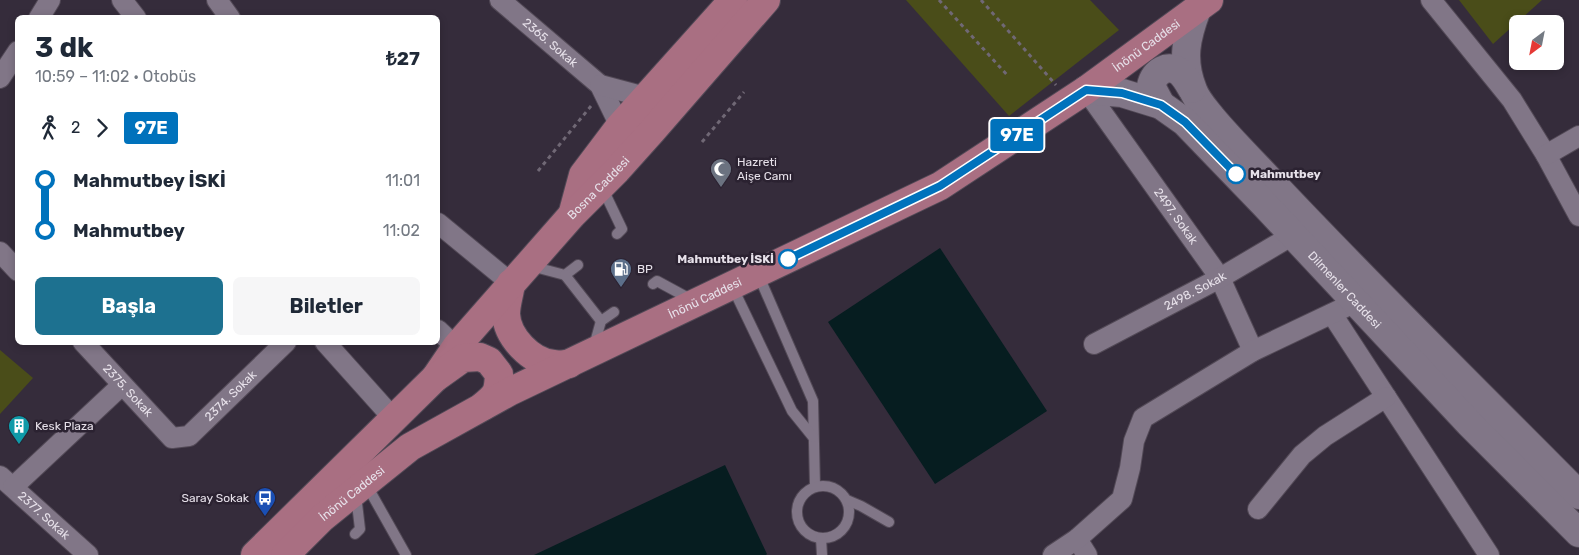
<!DOCTYPE html>
<html lang="tr">
<head>
<meta charset="utf-8">
<style>
	body { margin:0; font-family:Rubik,sans-serif; background:#f6f6f7; color:#1f2937; height:100vh; display:flex; flex-direction:column; font-size:19px; white-space:nowrap }
	* { box-sizing:border-box; margin:0 }
	p { font-size:16px; color:#747a83 }
	.icon { flex:none; width:28px; height:28px; fill:none; stroke:currentColor; stroke-width:2; stroke-linecap:round; stroke-linejoin:round }
	.map { position:relative; flex:1; overflow:hidden }
	.side { position:absolute; left:15px; top:15px; width:425px; height:330px; display:flex; flex-direction:column; background:#fff; border-radius:8px; box-shadow:0 2px 8px #0003 }
	.side>* { flex:none }
	.badge { padding:0 10px; border-radius:4px; font-size:18px; line-height:32px }
	.needle { width:32px; rotate:212deg }
	.fabs { position:absolute; left:1509px; top:15px; display:grid; gap:10px }
	.fabs a { display:grid; place-items:center; width:55px; height:55px; border-radius:8px; background:#fff; box-shadow:0 2px 8px #0003; font-size:25px }
	.map>.badge { position:absolute; translate:-50% -50%; box-shadow:0 0 0 2px #fff }
	.legs { display:flex; align-items:center; gap:8px; height:55px; padding:0 20px; font-size:16px }
	.legs p { margin-inline-start:auto }
	.head { display:flex; align-items:center; justify-content:space-between; height:85px; padding:0 20px }
	h1 { font-size:28px; font-weight:700; line-height:38px }
	.button { display:flex; gap:10px; margin-top:auto; padding:10px 20px }
	.button a { flex:1; height:58px; border-radius:8px; background:#1d7190; color:#fff; font-size:20px; font-weight:700; line-height:58px; text-align:center }
	.button a+a { background:#f6f6f7; color:#1f2937 }
	ul { padding:0 20px; list-style:none }
	li { display:flex; align-items:center; gap:18px; height:50px; font-size:19px }
	li i { display:grid; place-items:center; width:8px; height:100%; margin:0 6px; background:currentColor }
	li i::after { content:''; width:12px; height:12px; margin:-6px; border:4px solid; border-radius:50%; background:#fff }
	li p { margin-inline-start:auto }
	li:first-child i { background:linear-gradient(#0000 50%,currentColor 0) }
	li:last-child i { background:linear-gradient(currentColor 50%,#0000 0) }
	.map>svg:first-child { display:block }
	.green { fill:#4a4d19 }
	.water { fill:#061d20 }
	.lines { fill:none; stroke-linecap:round; stroke-linejoin:round }
	.lane-casing { stroke:#524956; stroke-width:12 }
	.street-casing { stroke:#524956; stroke-width:22 }
	.secondary-casing { stroke:#524956; stroke-width:30 }
	.primary-casing { stroke:#524956; stroke-width:30 }
	.path { stroke:#706875; stroke-width:3; stroke-dasharray:4 4; stroke-linecap:butt }
	.lane { stroke:#817687; stroke-width:10 }
	.street { stroke:#817687; stroke-width:20 }
	.secondary { stroke:#817687; stroke-width:28 }
	.primary { stroke:#a96f82; stroke-width:28 }
	.line-1-casing { stroke:#fff; stroke-width:11 }
	.line-1 { stroke:#0072bc; stroke-width:8 }
	.stop-1-dot { fill:#fff; stroke:#0072bc; stroke-width:2.5 }
	.labels { text-anchor:middle; dominant-baseline:central; stroke-width:5; stroke-linejoin:round; paint-order:stroke }
	.street-label { font-size:12px; fill:#e7e1ea; stroke:#2b2231 }
	.poi-label { font-size:12px; fill:#e7e1ea; stroke:#2b2231; text-anchor:start }
	.stop-label { font-size:12px; font-weight:bold; fill:#e7e1ea; stroke:#2b2231; text-anchor:start }
</style>
</head>
<body>
<div class="map">
<svg width="1579" height="555" viewBox="0 0 1579 555">
	<rect width="100%" height="100%" fill="#352c3b"/>
	<g class="green">
		<polygon points="906,0 1090,0 1119,30 1009,116"/>
		<polygon points="1459,0 1542,0 1493,44"/>
		<polygon points="0,350 33,378 0,414"/>
	</g>
	<g class="water">
		<polygon points="940,248 1047,411 935,484 828,322"/>
		<polygon points="725,465 767,554 766,555 534,555"/>
	</g>
	<g class="lines">
		<g class="lane-casing">
			<g id="lane">
				<polyline points="602,187 622,229 617,234"/>
				<polyline points="531,266 565,275 578,265"/>
				<polyline points="758,274 813,401 815,486"/>
				<polyline points="565,275 601,321"/>
				<polyline points="653,284 657,281 692,300"/>
				<polyline points="732,286 792,411 813,437"/>
				<polyline points="594,346 601,321 614,312"/>
				<polyline points="366,484 406,555"/>
				<circle cx="823" cy="512" r="26"/>
				<polyline points="847,500 861,506 889,522"/>
				<polyline points="355,534 360,529 356,495"/>
				<polyline points="821,538 822,555"/>
			</g>
		</g>
		<g class="street-casing">
			<g id="street">
				<polyline points="122,0 136,18"/>
				<polyline points="217,0 230,18"/>
				<path id="s1" d="M500 0 600 85 620 126"/>
				<polyline points="1431,0 1512,100 1546,155 1579,216"/>
				<polyline points="39,18 50,0"/>
				<polyline points="0,78 18,51"/>
				<polyline points="600,85 645,97"/>
				<path id="s2" d="M1086 90 1220 278 1253 351"/>
				<polyline points="1546,155 1579,136"/>
				<polyline points="438,223 511,283"/>
				<polyline points="0,252 18,271"/>
				<polyline points="1332,314 1489,555"/>
				<polyline points="438,330 456,347"/>
				<path id="s3" d="M83 342 172 438 189 436 286 342"/>
				<polyline points="325,342 393,418"/>
				<path id="s4" d="M1094 344 1220 278 1293 235"/>
				<path id="s5" d="M0 476 88 555"/>
				<polyline points="13,487 122,385"/>
				<polyline points="1258,509 1302,455 1325,436 1386,397"/>
				<polyline points="1077,539 1087,555"/>
				<polyline points="1053,555 1077,539 1122,499 1130,468 1134,441 1143,418 1253,351 1356,302"/>
			</g>
		</g>
		<g class="secondary-casing">
			<g id="secondary">
				<path d="M1197 9C1186 38 1181 60 1193 90 1197 101 1205 109 1212 118 1232 142 1255 164 1276 187 1375 292 1478 393 1579 495"/>
				<path id="s6" d="M1086 90 1122 93 1161 105 1185 122 1265 205 1469 423 1579 533"/>
				<path d="M1161 105 1151 86C1154 72 1168 62 1181 73 1186 78 1189 84 1192 89"/>
			</g>
		</g>
		<g class="primary-casing">
			<g id="primary">
				<polyline points="573,212 583,175 620,126 733,0"/>
				<path d="M511 283C510 293 506 304 506 314 507 337 531 362 554 364 559 365 564 364 569 364"/>
				<path id="s7" d="M435 378 456 347 572 215 617 170 652 131 766 0"/>
				<path d="M255 555 435 378 463 358 480 357 489 361 499 374C498 393 497 394 483 406"/>
				<path id="s8" d="M285 555 322 518 410 447 511 391 940 186 1086 90 1209 0"/>
			</g>
		</g>
		<g class="path">
			<polyline points="939,0 1008,76"/>
			<polyline points="981,0 1056,85"/>
			<polyline points="702,142 744,92"/>
			<polyline points="538,171 591,106"/>
		</g>
		<use href="#lane" class="lane"/>
		<use href="#street" class="street"/>
		<use href="#secondary" class="secondary"/>
		<use href="#primary" class="primary"/>
	</g>
	<g class="lines">
		<g class="line-1-casing">
			<polyline id="line-1" points="788,259 940,186 1086,90 1122,93 1161,105 1185,122 1236,174"/>
		</g>
		<use href="#line-1" class="line-1"/>
	</g>
	<defs>
		<g id="mosque-pin" transform="scale(1.125)"><path d="M0 17L-7.5 6A9.5 9.5 0 1 1 7.5 6Z" fill="#6b7280" stroke="#2b2231"/><path d="M3.5-4.9A6 6 0 1 0 3.5 4.9A5 5 0 1 1 3.5-4.9Z" fill="#fff"/></g>
		<g id="fuel-pin" transform="scale(1.125)"><path d="M0 17L-7.5 6A9.5 9.5 0 1 1 7.5 6Z" fill="#5c6f8a" stroke="#2b2231"/><path d="M-5.5-6h7V0h2V4h1.3V-2.5L3-4.5l.8-.8L6-3V5H2.5V1h-1V6h-7ZM-4.2-4.7v3.2H.2V-4.7Z" fill="#fff"/></g>
		<g id="building-pin" transform="scale(1.125)"><path d="M0 17L-7.5 6A9.5 9.5 0 1 1 7.5 6Z" fill="#0f9aa8" stroke="#2b2231"/><path d="M-4-6H4V6H1V3H-1V6H-4ZM-2.5-4.3h1.7v1.8h-1.7ZM.8-4.3h1.7v1.8H.8ZM-2.5-1h1.7V.8h-1.7ZM.8-1h1.7V.8H.8Z" fill="#fff"/></g>
		<g id="bus-pin" transform="scale(1.125)"><path d="M0 17L-7.5 6A9.5 9.5 0 1 1 7.5 6Z" fill="#1a4fb4" stroke="#2b2231"/><path d="M-5-6H5V4H4V6H2V4H-2V6H-4V4H-5ZM-3.5-4V0h7V-4ZM-3.5 1.2v1.5H-2V1.2ZM2 1.2v1.5H3.5V1.2Z" fill="#fff"/></g>
	</defs>
	<g fill-rule="evenodd">
		<use href="#mosque-pin" x="721" y="169"/>
		<use href="#fuel-pin" x="621" y="269"/>
		<use href="#building-pin" x="19" y="426"/>
		<use href="#bus-pin" x="265" y="498"/>
	</g>
	<g class="stop-1-dot">
		<circle cx="1236" cy="174" r="9"/>
		<circle cx="788" cy="259" r="9"/>
	</g>
	<g class="labels">
		<g class="street-label">
			<text stroke="none"><textPath href="#s1" startOffset="66">2365. Sokak</textPath></text>
			<text stroke="none"><textPath href="#s8" startOffset="1006">İnönü Caddesi</textPath></text>
			<text stroke="none"><textPath href="#s7" startOffset="251">Bosna Caddesi</textPath></text>
			<text stroke="none"><textPath href="#s2" startOffset="155">2497. Sokak</textPath></text>
			<text stroke="none"><textPath href="#s6" startOffset="338">Dilmenler Caddesi</textPath></text>
			<text stroke="none"><textPath href="#s4" startOffset="114">2498. Sokak</textPath></text>
			<text stroke="none"><textPath href="#s8" startOffset="496">İnönü Caddesi</textPath></text>
			<text stroke="none"><textPath href="#s3" startOffset="66">2375. Sokak</textPath></text>
			<text stroke="none"><textPath href="#s3" startOffset="206">2374. Sokak</textPath></text>
			<text stroke="none"><textPath href="#s8" startOffset="91">İnönü Caddesi</textPath></text>
			<text stroke="none"><textPath href="#s5" startOffset="59">2377. Sokak</textPath></text>
		</g>
		<g class="poi-label">
			<text x="737" y="162">Hazreti<tspan x="737" dy="14">Aişe Camı</tspan></text>
			<text x="637" y="269">BP</text>
			<text x="35" y="426">Kesk Plaza</text>
			<text x="249" y="498" text-anchor="end">Saray Sokak</text>
		</g>
		<g class="stop-label">
			<text x="1250" y="174">Mahmutbey</text>
			<text x="774" y="259" text-anchor="end">Mahmutbey İSKİ</text>
		</g>
	</g>
</svg>
<div class="fabs">
<a><svg class="needle" viewBox="-14 -14 28 28"><path d="M0-13l5 13h-10z" fill="#e53935"/><path d="M0 13l5-13h-10z" fill="#747a83"/></svg></a>
</div>
<b class="badge" style="left:1017px;top:135px;background:#0072bc;color:#fff">97E</b>
<section class="side">
<div class="head"><div><h1>3 dk</h1><p>10:59 – 11:02 · Otobüs</p></div><b>₺27</b></div>
<div class="legs"><svg class="icon" aria-label="walk" viewBox="0 0 24 24"><circle cx="13" cy="4" r="2"/><path d="M13 8l-2 6 4 7M11 14l-3 7M7 12l3-4h3l4 4"/></svg>2<svg class="icon" aria-label="forward" viewBox="0 0 24 24"><path d="M9 5l7 7-7 7"/></svg><b class="badge" style="background:#0072bc;color:#fff">97E</b></div>
<ul>
<li><i style="color:#0072bc"></i><b>Mahmutbey İSKİ</b><p>11:01</p></li>
<li><i style="color:#0072bc"></i><b>Mahmutbey</b><p>11:02</p></li>
</ul>
<div class="button"><a>Başla</a><a>Biletler</a></div>
</section>
</div>
</body>
</html>
